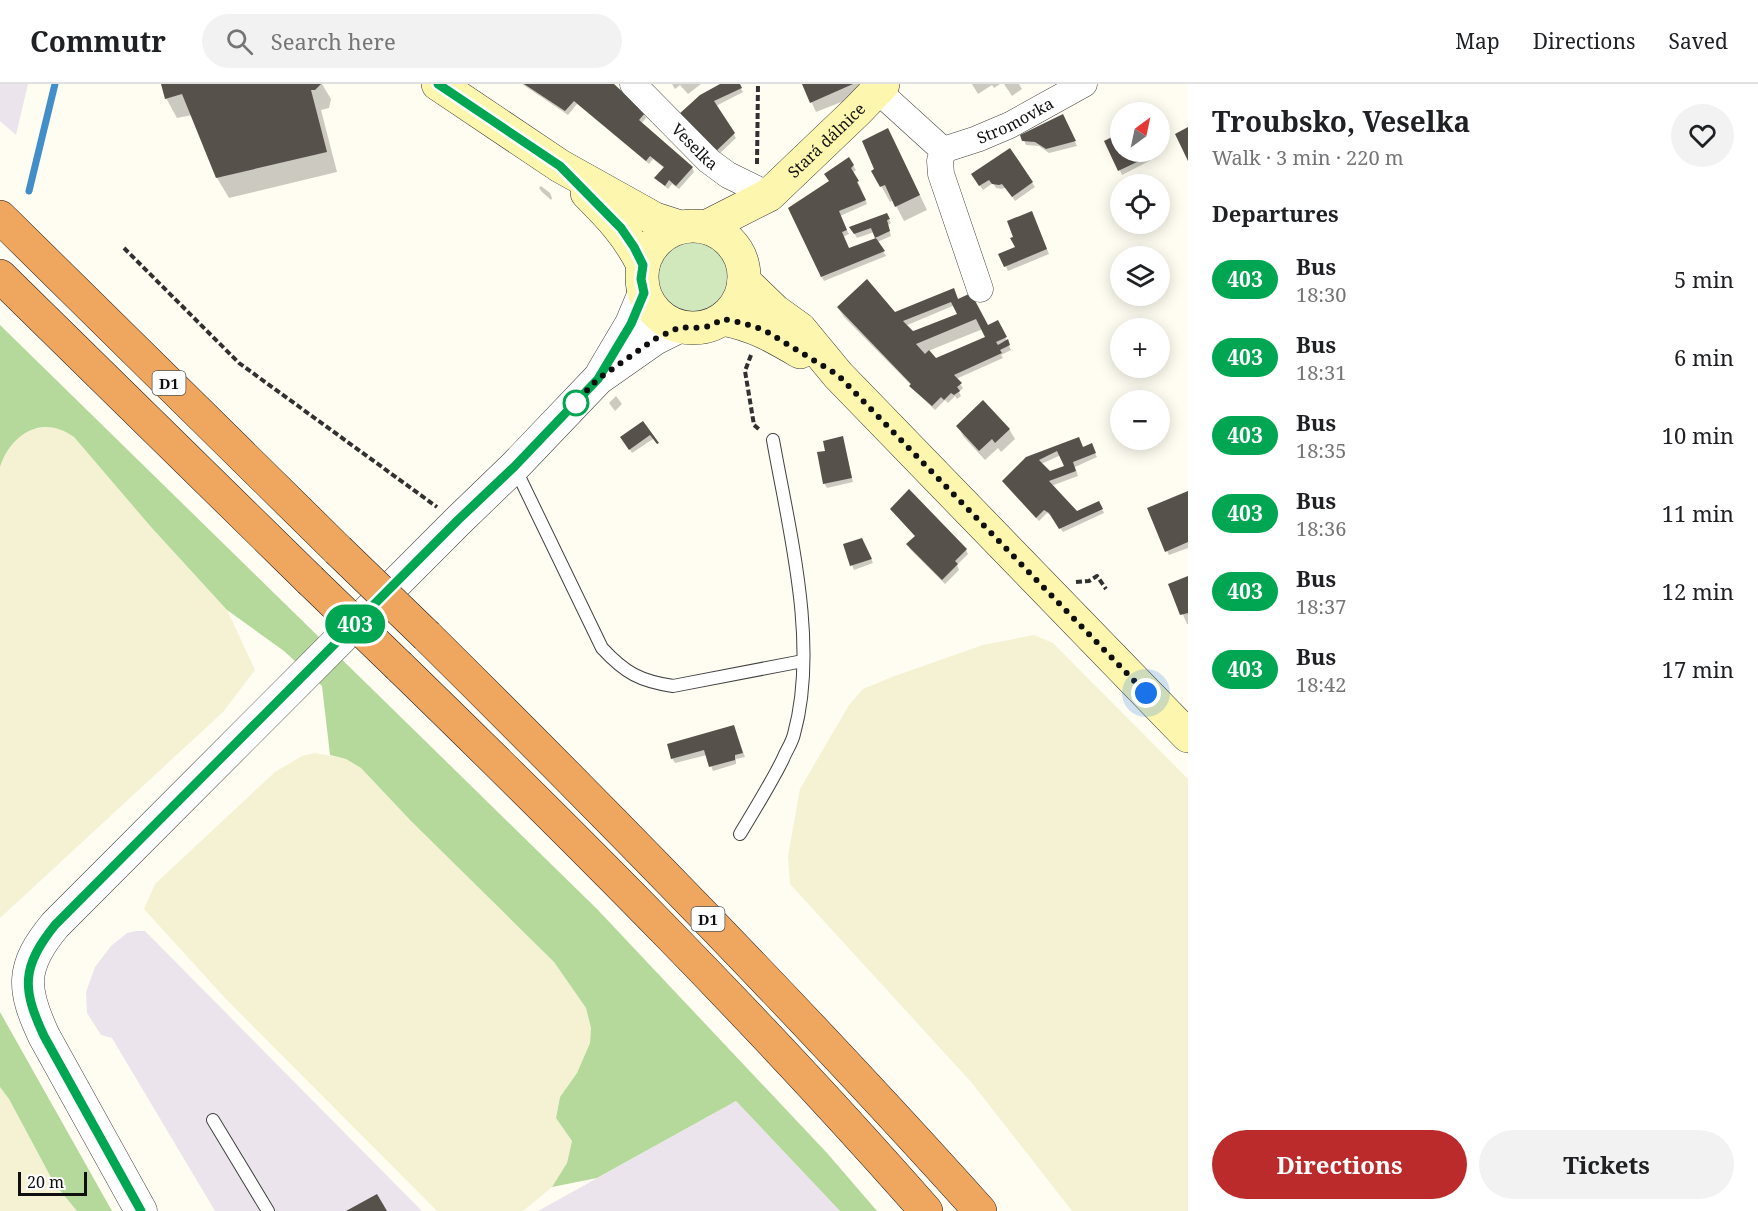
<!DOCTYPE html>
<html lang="en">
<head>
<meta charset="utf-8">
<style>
	body { margin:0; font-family:"Noto Serif",serif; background:#f2f2f2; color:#202124; height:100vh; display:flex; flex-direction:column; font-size:22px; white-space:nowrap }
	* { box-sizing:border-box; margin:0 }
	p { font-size:20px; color:#757577 }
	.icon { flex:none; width:33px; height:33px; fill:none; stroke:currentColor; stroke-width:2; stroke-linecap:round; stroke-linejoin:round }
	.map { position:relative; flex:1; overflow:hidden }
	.drawer { display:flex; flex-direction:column; background:#fff; width:570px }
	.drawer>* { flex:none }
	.badge { padding:0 12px; border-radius:20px; font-size:21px; line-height:39px }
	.needle { width:39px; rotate:33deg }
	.controls { position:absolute; left:1110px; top:18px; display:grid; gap:12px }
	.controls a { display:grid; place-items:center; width:60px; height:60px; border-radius:50%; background:#fff; box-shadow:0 3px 15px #0003; font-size:30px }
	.scale { position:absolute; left:18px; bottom:15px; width:69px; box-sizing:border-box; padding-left:6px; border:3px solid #0f0f0f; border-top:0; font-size:16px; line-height:21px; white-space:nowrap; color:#0f0f0f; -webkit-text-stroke:4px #fff; paint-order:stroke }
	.you { position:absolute; width:30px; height:30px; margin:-15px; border:4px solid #fff; border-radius:50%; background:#1a73e8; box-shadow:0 0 0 9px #1a73e833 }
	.map>.badge { position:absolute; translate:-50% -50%; box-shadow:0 0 0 3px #fff }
	h2 { padding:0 24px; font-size:22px; line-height:54px }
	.round { display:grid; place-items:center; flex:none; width:63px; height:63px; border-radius:32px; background:#f2f2f2 }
	.headline { display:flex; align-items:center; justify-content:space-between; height:102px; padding:0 24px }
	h1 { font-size:28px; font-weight:700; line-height:45px }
	.button { display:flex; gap:12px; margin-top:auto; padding:12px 24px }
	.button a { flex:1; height:69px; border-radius:36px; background:#bb2b2c; color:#fff; font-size:24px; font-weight:700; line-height:69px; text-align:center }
	.button a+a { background:#f2f2f2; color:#202124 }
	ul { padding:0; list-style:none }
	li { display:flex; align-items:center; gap:18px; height:78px; padding:0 24px }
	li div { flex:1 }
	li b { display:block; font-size:22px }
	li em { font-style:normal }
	li .badge { min-width:66px; font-weight:700; text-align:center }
	header { display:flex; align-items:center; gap:36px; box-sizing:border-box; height:84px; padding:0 30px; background:#fff; border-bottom:2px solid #e0e0e0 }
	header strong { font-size:28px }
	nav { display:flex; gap:33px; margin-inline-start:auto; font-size:21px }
	.search { width:420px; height:54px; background:#f2f2f2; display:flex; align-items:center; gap:15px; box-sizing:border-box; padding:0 21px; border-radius:33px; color:#757577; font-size:22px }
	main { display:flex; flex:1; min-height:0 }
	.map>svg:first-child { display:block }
	.industrial { fill:#ece4ed }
	.farmland { fill:#f4f2d2 }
	.green { fill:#d1e8bc }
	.forest { fill:#b5d99b }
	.shadow { fill:#0003; fill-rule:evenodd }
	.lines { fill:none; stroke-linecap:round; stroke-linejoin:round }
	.stream { stroke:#418ec9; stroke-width:7 }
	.building { fill:#57514c; fill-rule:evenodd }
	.service-casing { stroke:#424242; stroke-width:14 }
	.minor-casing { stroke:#424242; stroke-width:27 }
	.tertiary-casing { stroke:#424242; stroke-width:33 }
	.secondary-casing { stroke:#313131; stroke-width:34 }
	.motorway-casing { stroke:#202020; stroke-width:34 }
	.path { stroke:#313131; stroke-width:4; stroke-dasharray:6 3; stroke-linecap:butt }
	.service { stroke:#fff; stroke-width:12 }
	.minor { stroke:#fff; stroke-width:26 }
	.tertiary { stroke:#fff; stroke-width:32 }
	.secondary { stroke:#fcf6af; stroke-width:33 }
	.motorway { stroke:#efa65e; stroke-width:33 }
	.motorway-bridge-casing { stroke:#202020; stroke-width:34; stroke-linecap:butt }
	.motorway-bridge { stroke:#efa65e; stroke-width:33 }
	.line-casing { stroke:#fff; stroke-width:14 }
	.line { stroke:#00a651; stroke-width:9 }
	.walk { stroke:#0f0f0f; stroke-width:6; stroke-dasharray:0 10.8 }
	.stop-dot { fill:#fff; stroke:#00a651; stroke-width:3 }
	.labels { text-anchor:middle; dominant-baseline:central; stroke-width:6; stroke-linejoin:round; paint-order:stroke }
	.shield { fill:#fff; stroke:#575757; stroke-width:1.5 }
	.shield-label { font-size:15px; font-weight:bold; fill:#0f0f0f }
	.street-label { font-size:16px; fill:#0f0f0f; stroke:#fff }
</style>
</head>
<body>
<header>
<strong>Commutr</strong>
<div class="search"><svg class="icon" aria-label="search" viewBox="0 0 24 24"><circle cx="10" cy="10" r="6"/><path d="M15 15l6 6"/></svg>Search here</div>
<nav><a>Map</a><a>Directions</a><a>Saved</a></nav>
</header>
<main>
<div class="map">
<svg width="1188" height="1127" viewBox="0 0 1188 1127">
	<rect width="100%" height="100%" fill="#fffcf1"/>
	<g class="industrial">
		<polygon points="0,0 28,0 16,51 0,37"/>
		<polygon points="136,847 145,847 422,1127 215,1127 112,954 101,951 87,929 86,908 95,883 111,862 127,849"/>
		<polygon points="736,1017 840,1127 538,1127"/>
	</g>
	<g class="farmland">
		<polygon points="54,342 64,346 74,353 151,443 227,526 255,586 223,628 0,834 0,383 5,368 17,354 30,346"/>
		<polygon points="1034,551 1053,559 1188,695 1188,1127 1072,1127 972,999 790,800 788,772 800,705 849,621 863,605 892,593 983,561"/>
		<polygon points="315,669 346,675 361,684 411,737 554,878 586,924 591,944 590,959 577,989 560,1013 556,1034 572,1057 567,1079 552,1103 523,1127 437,1127 225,914 144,825 155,800 275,688 302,672"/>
		<polygon points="0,1003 9,1015 54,1099 77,1127 0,1127"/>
	</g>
	<circle class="green" cx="693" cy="193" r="34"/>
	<g class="forest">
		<path d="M0 241 597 825 827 1069 877 1127H840L736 1017 597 1094 552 1103 567 1079 572 1057 556 1034 560 1013 577 989 590 959 591 944 586 924 554 878 411 737 361 684 346 675 330 671 322 602 284 567 227 526 151 443 74 353C43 330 11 349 0 383Z"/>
		<polygon points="0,928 112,1127 77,1127 54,1099 9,1015 0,1003"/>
	</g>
	<g class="shadow">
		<polygon points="162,0 322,0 331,15 329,24 321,26 337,88 229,114 217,94 192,31 177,34 166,14"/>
		<polygon points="522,0 613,0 644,30 646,34 641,40 692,83 694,88 679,105 672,100 668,105 656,94 665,85 653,75 649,80 577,20 568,31"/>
		<polygon points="672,0 701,0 688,10 680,1 675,5"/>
		<polygon points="723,0 738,0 743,8 716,22 736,54 717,72 683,36"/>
		<polygon points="803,0 859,0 861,3 854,13 816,28"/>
		<polygon points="972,0 1000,0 994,4 992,1 978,10"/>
		<polygon points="1004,0 1019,0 1022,5 1012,12"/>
		<polygon points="1131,22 1135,28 1121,28 1121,27"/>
		<polygon points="1065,37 1077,62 1049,69 1039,62 1026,61 1024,56"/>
		<polygon points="1120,50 1120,68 1154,68 1157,73 1122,91 1106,57"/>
		<polygon points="896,61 927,126 904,137 893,116 890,118 873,87"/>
		<polygon points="1010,66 1035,103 1015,117 1006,103 1002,105 996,104 993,99 983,106 975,95"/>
		<polygon points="849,75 856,86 852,89 860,102 867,120 840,132 849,150 843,153 849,165 877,155 874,148 857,154 851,144 886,131 891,139 888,141 891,152 877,158 886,172 824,197 822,193 830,98"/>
		<polygon points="541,102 550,109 552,114 551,116 542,108 539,104"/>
		<polygon points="1034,133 1049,170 1008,187 1000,171 1017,164"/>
		<path d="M958 216 988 243 1000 242 1011 266 1001 271 1003 274 956 295 963 304 959 308 961 312 957 315 955 312 948 319 945 316 935 326 914 306 912 302 844 233 838 224 895 230ZM955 221 959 231 912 249 905 242ZM983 245 987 254 935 276 928 267Z"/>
		<polygon points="616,312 622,320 615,327 609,319"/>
		<polygon points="643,339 653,355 632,369 622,353"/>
		<polygon points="958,342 1009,345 1015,355 1001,368 998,364 985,376 963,352"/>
		<polygon points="842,354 853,398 827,404 824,399 827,368"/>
		<path d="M1079 355 1083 364 1091 361 1097 373 1075 383 1078 392 1051 402 1077 429 1099 419 1104 429 1063 448 1053 433 1047 429 1039 437 1007 401 1027 374ZM1061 371 1066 383 1050 389 1041 380Z"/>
		<polygon points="1188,409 1188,464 1169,471 1167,467"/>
		<polygon points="891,425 966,466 968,470 957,481 959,486 945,500 910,465 908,461 916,453"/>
		<polygon points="864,460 873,479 854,486 852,481"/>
		<polygon points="1188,494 1188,540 1187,540 1170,501"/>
		<polygon points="734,643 745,673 736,675 736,680 713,687 707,671 675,679 672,674"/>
	</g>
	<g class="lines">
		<polyline class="stream" points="29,107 55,0"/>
	</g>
	<g class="building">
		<polygon points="161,0 321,0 315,6 311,6 327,68 216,94 182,10 165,15"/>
		<polygon points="524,0 614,0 645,29 639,36 693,83 676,102 669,96 665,102 654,94 664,83 650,72 646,77 574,17 565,27"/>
		<polygon points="720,0 740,0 742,4 714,17 735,49 714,69 678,31 700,11"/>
		<polygon points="802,0 853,0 810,19"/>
		<polygon points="1063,30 1076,57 1046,65 1035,58 1022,57 1020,51"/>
		<polygon points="1188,43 1188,77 1175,50"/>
		<polygon points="888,44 920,111 895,123 885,101 880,103 871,87 874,85 862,57"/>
		<polygon points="1120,49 1120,68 1158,68 1118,87 1104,57"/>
		<polygon points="1010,64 1033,98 1012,113 1002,100 999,101 992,100 989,96 979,102 971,90"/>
		<polygon points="849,73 854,81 851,84 859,97 857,98 866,116 839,127 847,146 842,148 849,164 876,154 885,167 821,193 788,124 829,97 824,90"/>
		<polygon points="1032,127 1047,165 1004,183 998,170 1015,163 1010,154 1013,153 1007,137"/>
		<polygon points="887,129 890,135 887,136 890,147 875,154 871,144 854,150 849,143"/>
		<path d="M867 195 895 228 954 204 958 215 971 209 988 241 998 236 1007 253 996 258 998 261 1008 255 1010 261 1000 266 1002 269 954 291 962 299 957 303 960 307 954 311 951 309 944 316 941 313 932 322 909 302 911 300 837 223ZM951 218 957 230 916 246 913 247 903 237ZM976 235 985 253 936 274 929 266 925 270 916 260Z"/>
		<polygon points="983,316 1010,345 995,359 992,355 979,367 956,342"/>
		<polygon points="643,337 659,359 657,360 650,351 629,366 620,353"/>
		<polygon points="843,352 852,394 823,400 817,368 825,367 823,357"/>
		<path d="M1079 353 1083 363 1092 359 1096 369 1073 378 1076 387 1049 397 1077 427 1099 417 1103 425 1059 445 1049 429 1044 426 1036 434 1002 397 1026 373ZM1057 367 1064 382 1050 387 1039 376Z"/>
		<polygon points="909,405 967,465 955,477 958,480 942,496 906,460 915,452 890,425"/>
		<polygon points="1188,407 1188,458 1165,468 1147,424"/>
		<polygon points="862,454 872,475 850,482 843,460"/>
		<polygon points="1188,492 1188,529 1180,531 1168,500"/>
		<polygon points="734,641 743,669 735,671 735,676 709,683 704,666 671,675 667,660"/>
		<polygon points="377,1110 387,1127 346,1127"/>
	</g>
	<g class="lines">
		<g class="service-casing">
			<g id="service">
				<path d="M515 384 602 564C625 589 640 597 673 602L803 577"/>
				<path d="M740 750C755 725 770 701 783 675 786 667 792 659 794 650 819 560 789 446 773 356"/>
				<polyline points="213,1036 268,1127"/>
			</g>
		</g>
		<g class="minor-casing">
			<g id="minor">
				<path id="s1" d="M633 0 709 77 728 91 769 111"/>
				<polyline points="877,6 943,66"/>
				<path id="s2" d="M943 66 977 55 1010 41 1084 0"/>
				<polyline points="943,66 940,77 941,90 980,205"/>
			</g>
		</g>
		<g class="tertiary-casing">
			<g id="tertiary">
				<polyline points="602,289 631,240 644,209"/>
				<path d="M141 1127 44 952C22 905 20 883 55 841L458 437 514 383 598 295 655 255 679 243"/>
			</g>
		</g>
		<g class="secondary-casing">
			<g id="secondary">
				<polyline points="438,0 560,82 655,135 680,143"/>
				<path d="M587 109C611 133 628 151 643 181"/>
				<circle cx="693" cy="193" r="51"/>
				<path id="s3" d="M706 143 769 111 857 27 883 0"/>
				<polyline points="744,197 775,227 800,245 838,291 1188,652"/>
				<path d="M723 235C754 241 773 252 800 268"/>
			</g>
		</g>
		<g class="motorway-casing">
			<g id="motorway">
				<polyline points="0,133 338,466"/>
				<polyline points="0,192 310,496"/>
				<path d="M427 552C616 739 802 929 980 1127"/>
				<path d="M399 582C580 758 759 937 926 1127"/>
			</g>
		</g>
		<g class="path">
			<polyline points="757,80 758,0"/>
			<polyline points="124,164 239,279 437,423"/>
			<polyline points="751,271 745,287 754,341 760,346"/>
			<polyline points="1076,498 1089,497 1097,492 1106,505"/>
		</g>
		<use href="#service" class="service"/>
		<use href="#minor" class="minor"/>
		<use href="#tertiary" class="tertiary"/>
		<use href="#secondary" class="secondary"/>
		<use href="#motorway" class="motorway"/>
		<g class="motorway-bridge-casing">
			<g id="motorway-bridge">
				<polyline points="338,466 427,552"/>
				<polyline points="310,496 399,582"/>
			</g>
		</g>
		<use href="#motorway-bridge" class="motorway-bridge"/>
	</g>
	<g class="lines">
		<g class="line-casing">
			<path id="line" d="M141 1127 44 952C22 905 21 883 55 841L458 436 514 383 598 295 631 240 644 209 641 195 643 181 634 163 621 144 560 82 438 0"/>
		</g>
		<use href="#line" class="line"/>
		<polyline class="walk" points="576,319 570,324 598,295 655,255 680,243 695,244 710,242 723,235 743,239 764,246 838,291 1146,609"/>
	</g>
	<circle class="stop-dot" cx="576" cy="319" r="12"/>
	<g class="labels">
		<g class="shield">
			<rect x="152.5" y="287" width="33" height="24" rx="4.5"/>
			<rect x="691.5" y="823" width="33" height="24" rx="4.5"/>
		</g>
		<g class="shield-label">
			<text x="169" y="299">D1</text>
			<text x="708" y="835">D1</text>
		</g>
		<g class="street-label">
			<text stroke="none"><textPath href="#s2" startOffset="78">Stromovka</textPath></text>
			<text stroke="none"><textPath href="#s3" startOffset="150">Stará dálnice</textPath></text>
			<text stroke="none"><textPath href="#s1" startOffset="88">Veselka</textPath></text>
		</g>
	</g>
</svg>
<div class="controls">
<a><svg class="needle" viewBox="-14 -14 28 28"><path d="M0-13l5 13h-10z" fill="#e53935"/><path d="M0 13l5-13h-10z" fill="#757577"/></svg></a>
<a><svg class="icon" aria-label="locate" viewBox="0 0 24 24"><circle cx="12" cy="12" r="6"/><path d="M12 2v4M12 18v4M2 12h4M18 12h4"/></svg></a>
<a><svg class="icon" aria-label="layers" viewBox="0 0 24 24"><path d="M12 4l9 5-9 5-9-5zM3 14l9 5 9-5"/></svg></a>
<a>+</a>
<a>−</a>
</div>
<div class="scale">20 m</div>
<div class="you" style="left:1146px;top:609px"></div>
<b class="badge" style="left:355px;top:540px;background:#00a651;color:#fff">403</b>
</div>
<section class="drawer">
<div class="headline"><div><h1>Troubsko, Veselka</h1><p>Walk · 3 min · 220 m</p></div><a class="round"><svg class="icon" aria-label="heart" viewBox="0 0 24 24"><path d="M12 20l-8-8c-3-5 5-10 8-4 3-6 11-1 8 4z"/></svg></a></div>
<h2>Departures</h2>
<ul>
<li><span class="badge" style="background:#00a651;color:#fff">403</span><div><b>Bus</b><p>18:30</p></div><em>5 min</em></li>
<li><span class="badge" style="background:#00a651;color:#fff">403</span><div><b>Bus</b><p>18:31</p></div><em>6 min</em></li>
<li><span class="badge" style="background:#00a651;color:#fff">403</span><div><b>Bus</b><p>18:35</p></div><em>10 min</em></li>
<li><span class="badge" style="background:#00a651;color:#fff">403</span><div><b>Bus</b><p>18:36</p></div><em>11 min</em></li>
<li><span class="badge" style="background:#00a651;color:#fff">403</span><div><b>Bus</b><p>18:37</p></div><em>12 min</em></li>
<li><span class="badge" style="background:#00a651;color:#fff">403</span><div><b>Bus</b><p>18:42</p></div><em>17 min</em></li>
</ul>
<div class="button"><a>Directions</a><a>Tickets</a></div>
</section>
</main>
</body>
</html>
